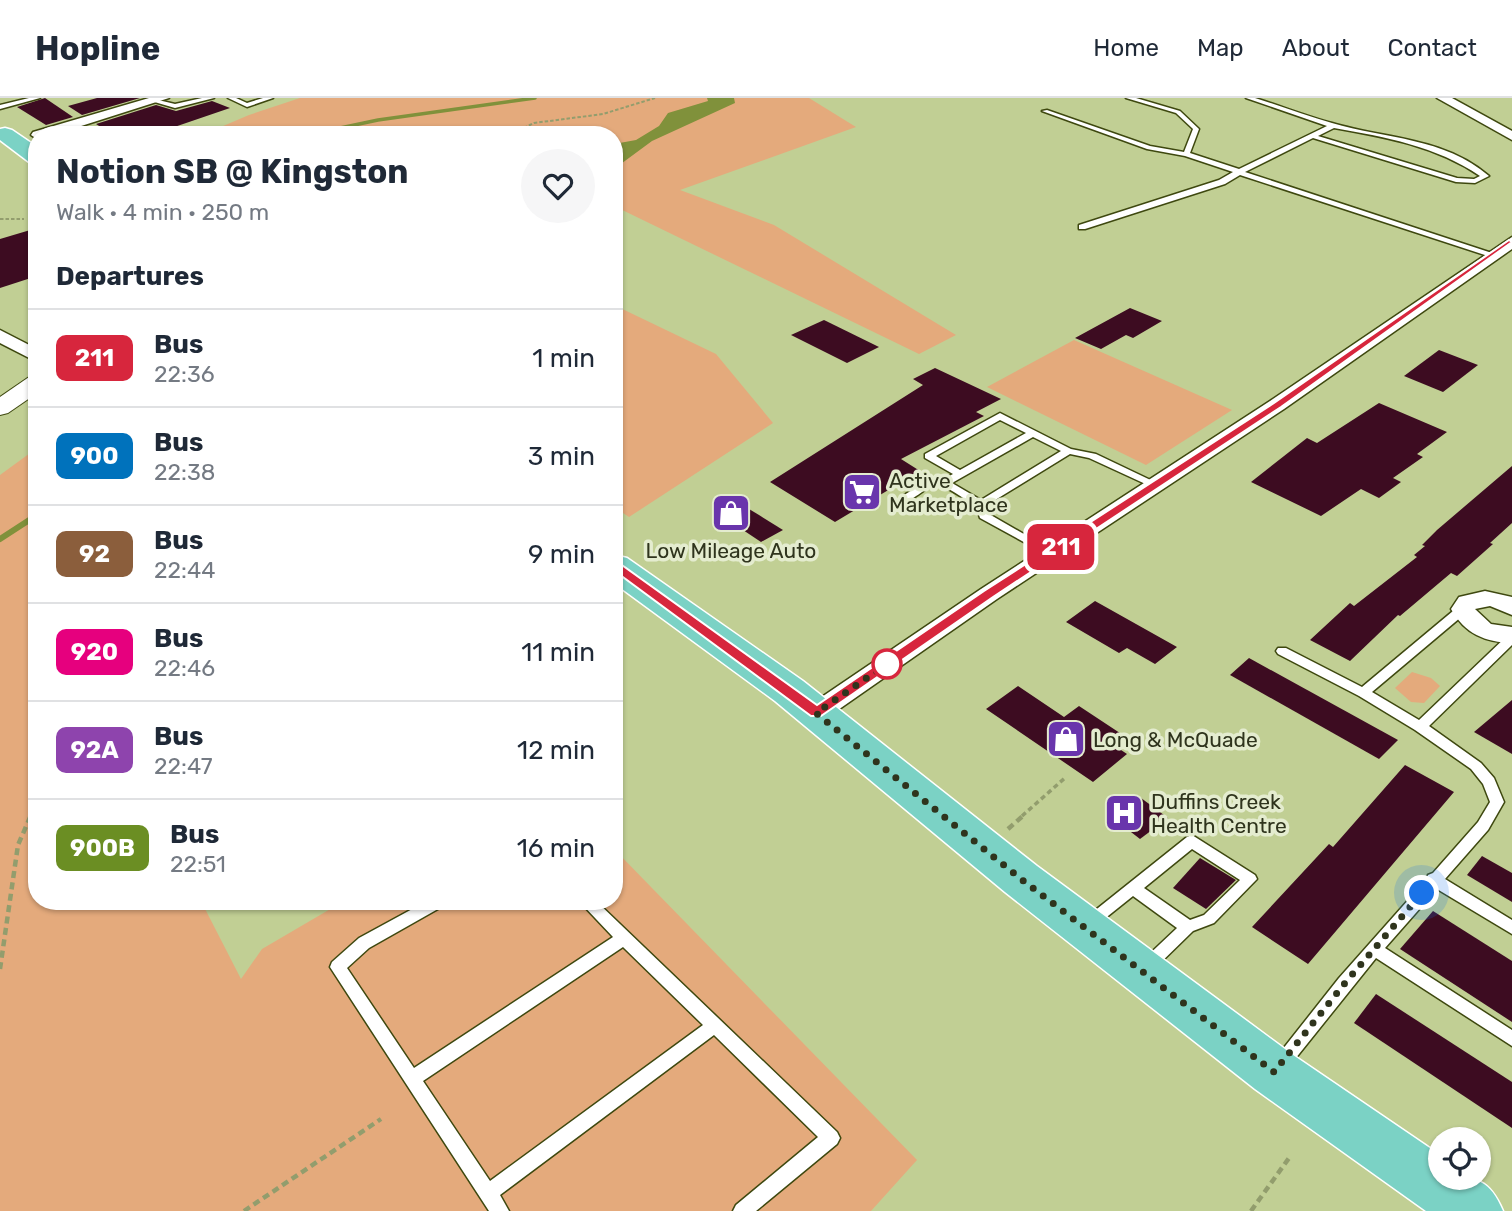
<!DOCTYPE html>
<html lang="en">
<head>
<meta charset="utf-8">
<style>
	body { margin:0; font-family:Rubik,sans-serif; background:#f6f6f7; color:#1f2937; height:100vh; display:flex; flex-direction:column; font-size:26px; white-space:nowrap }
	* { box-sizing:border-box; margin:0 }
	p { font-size:23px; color:#747a83 }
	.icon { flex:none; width:38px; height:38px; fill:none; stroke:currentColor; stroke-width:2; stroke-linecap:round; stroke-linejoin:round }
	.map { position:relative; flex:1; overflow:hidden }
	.details { position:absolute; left:28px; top:28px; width:595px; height:784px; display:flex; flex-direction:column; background:#fff; border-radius:28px; box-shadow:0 2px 5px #0004 }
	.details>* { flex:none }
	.badge { padding:0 14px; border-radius:10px; font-size:24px; line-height:46px }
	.buttons { position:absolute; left:1428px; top:1029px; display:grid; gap:14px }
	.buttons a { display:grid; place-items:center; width:63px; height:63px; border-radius:50%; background:#fff; box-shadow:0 2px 5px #0004; font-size:35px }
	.you { position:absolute; width:35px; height:35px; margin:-18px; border:5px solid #fff; border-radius:50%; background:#1a73e8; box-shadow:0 0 0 10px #1a73e833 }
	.map>.badge { position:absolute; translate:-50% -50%; box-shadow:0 0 0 4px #fff }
	h2 { padding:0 28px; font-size:26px; line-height:63px }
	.round { display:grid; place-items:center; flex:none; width:74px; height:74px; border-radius:37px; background:#f6f6f7 }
	.headline { display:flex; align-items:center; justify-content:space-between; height:119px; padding:0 28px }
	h1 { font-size:33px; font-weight:700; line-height:52px }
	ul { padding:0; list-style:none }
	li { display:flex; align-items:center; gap:21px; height:98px; padding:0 28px; border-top:2px solid #e0e1e3 }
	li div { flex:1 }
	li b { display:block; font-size:26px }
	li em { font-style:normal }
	li .badge { min-width:77px; font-weight:700; text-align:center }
	header { display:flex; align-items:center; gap:42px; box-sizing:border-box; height:98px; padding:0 35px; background:#fff; border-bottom:2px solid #e0e1e3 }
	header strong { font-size:33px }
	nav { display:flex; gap:38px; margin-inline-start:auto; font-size:24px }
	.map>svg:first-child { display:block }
	.green { fill:#e4aa7c }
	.water { fill:#80913b }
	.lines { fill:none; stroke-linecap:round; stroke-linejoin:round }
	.stream-far1 { stroke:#80913b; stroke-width:3.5 }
	.stream { stroke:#80913b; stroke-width:6 }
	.building { fill:#3d0c21 }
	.service-casing { stroke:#3e480f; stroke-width:3 }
	.minor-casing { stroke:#3e480f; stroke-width:3 }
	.tertiary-casing { stroke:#3e480f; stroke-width:2 }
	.primary-casing { stroke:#fff; stroke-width:3 }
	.path-far2 { stroke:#929d6d; stroke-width:2; stroke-dasharray:3.5 2; stroke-linecap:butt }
	.path-far1 { stroke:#929d6d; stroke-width:3.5; stroke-dasharray:5 3.5; stroke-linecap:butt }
	.path { stroke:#929d6d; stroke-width:4.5; stroke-dasharray:7 4.5; stroke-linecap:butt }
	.service { fill:#fff; fill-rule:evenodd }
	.minor { fill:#fff; fill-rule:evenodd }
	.tertiary { fill:#fff; fill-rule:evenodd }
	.primary { fill:#7bd2c5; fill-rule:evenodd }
	.line { fill:#d7263d; stroke:#fff; stroke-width:2 }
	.walk { stroke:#2f341d; stroke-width:7; stroke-dasharray:0 12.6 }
	.stop-dot { fill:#fff; stroke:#d7263d; stroke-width:3.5 }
	.labels { text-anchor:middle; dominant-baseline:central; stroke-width:7; stroke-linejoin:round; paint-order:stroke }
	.poi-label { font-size:21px; fill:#2f341d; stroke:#e4eccf; text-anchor:start }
</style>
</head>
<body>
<header>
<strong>Hopline</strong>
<nav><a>Home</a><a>Map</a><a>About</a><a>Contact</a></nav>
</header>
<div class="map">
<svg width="1512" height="1113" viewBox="0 0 1512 1113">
	<rect width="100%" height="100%" fill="#c1cf94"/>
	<g class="green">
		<polygon points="300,0 809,0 856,29 680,92 774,127 956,237 919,256 614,108 614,37 202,37 249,17"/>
		<polygon points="614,207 716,256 773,325 629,419 614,409"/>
		<polygon points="1074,242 1232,312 1146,367 987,289"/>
		<polygon points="37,350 37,803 201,803 241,881 262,851 344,803 614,803 614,751 917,1062 871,1113 0,1113 0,377"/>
		<polygon points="1412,574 1431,580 1440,588 1424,605 1411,604 1395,590"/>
	</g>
	<polygon class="water" points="707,0 734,0 735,5 652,43 614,71 614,46 636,42 659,28 668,15 708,3"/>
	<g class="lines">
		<polyline class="stream-far1" points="307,37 378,22 535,0"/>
		<polyline class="stream" points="0,441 37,417"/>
	</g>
	<g class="building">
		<polygon points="45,0 73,19 46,27 17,9"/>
		<polygon points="97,0 140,0 82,17 68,8"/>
		<polygon points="212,3 230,10 151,37 113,37 96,26 156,7 176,13"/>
		<polygon points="37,130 37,178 0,190 0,141"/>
		<polygon points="1130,210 1162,223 1133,240 1126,237 1101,251 1075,240"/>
		<polygon points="824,222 879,249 847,265 791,237"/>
		<polygon points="1439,252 1478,267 1443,294 1404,278"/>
		<polygon points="935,270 1001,301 976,314 984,318 901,361 920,373 835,424 770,384 923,287 913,281"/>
		<polygon points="1379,305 1447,334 1417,356 1423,359 1393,380 1401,384 1379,400 1361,391 1321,418 1251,384 1307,340 1317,345"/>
		<polygon points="1512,368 1512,425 1490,445 1493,446 1457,478 1451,475 1400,518 1398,517 1350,563 1310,542 1350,505 1354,508 1417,459 1414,457 1425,448 1422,447 1437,432"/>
		<polygon points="749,411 759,417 783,432 761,444 728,422"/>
		<polygon points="1095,503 1177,549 1155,566 1127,550 1119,555 1066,524"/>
		<polygon points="1249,560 1398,642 1379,661 1230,577"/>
		<polygon points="1018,588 1064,619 1079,608 1132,643 1121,652 1127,656 1093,684 986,611"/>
		<polygon points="1512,602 1512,656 1474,634"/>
		<polygon points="1405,667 1454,694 1308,866 1252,829 1329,746 1333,749"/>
		<polygon points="1137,697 1168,720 1140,741 1109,717"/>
		<polygon points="1482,758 1512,775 1512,804 1467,777"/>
		<polygon points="1200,760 1236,782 1206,811 1173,790"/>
		<polygon points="1433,813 1512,863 1512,924 1400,851"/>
		<polygon points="1376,896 1512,984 1512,1030 1354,925"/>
	</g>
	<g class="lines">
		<g class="service-casing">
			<g id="service">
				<polygon points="29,0 40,0 0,11 0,7"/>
				<polygon points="202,0 214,0 175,10 151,3 154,1 175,6"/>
				<polygon points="228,0 236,0 247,5 263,0 273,0 247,9"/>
				<path d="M1126 0H1136L1180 13 1199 31 1190 55 1239 71 1327 28 1246 0H1255C1281 8 1306 18 1332 25 1385 41 1444 39 1489 78L1475 85 1456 84 1313 40 1245 74 1498 157 1491 159 1240 77 1225 86 1085 131H1079V127L1219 82 1233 74 1185 58 1147 51 1042 13 1047 12 1150 48 1184 54 1193 31 1176 15ZM1334 30C1385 39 1436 48 1480 78L1474 81 1457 80 1318 38Z"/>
				<path d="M1000 315 1071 351 1096 356 1161 387 1160 389H1152L1089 360 1070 356 987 407 989 416 1055 454 1057 456 1055 458 1051 459 980 420 976 408C965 402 953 392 942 388 927 383 916 405 901 403L900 401 901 399 928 382H942L953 376 925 360V356ZM1000 322 1026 335 960 372 936 358ZM1033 339 1061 353 981 402 952 385Z"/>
				<polygon points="1463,507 1467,508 1469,511 1467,514 1372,594 1419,622 1508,537 1512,536 1512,547 1429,628 1481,665 1494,680 1504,704 1488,732 1445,781 1512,822 1512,836 1437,791 1385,850 1512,932 1512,948 1376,860 1287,971 1281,974 1275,971 1273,966 1275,961 1339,880 1426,782 1428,777 1433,775 1478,724 1490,704 1483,686 1471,671 1415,632 1359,598 1278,556 1276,553 1278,550 1286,550 1362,589 1459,508"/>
				<path d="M1192 737 1255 777 1257 781 1214 825 1193 833 1152 873 1147 875 1142 873 1139 868 1142 863 1177 830 1133 798 1093 830 1088 832 1083 830 1080 826 1083 822 1187 739ZM1192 751 1240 782 1204 817 1190 822 1144 790Z"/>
				<path d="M427 803H447L445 807 369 850 347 870 414 970 613 839 579 803H596L837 1034 840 1040 837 1046 756 1113H733L736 1107 818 1039 714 937 500 1097 509 1113H489L330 869 332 864 359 840ZM623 849 703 927 490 1083 423 983Z"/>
			</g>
		</g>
		<g class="minor-casing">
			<g id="minor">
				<polygon points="149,0 169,0 53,37 37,37 37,41 31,37 33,34"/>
				<polygon points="1437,0 1452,0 1512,33 1512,42"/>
				<polygon points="1512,139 1512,151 1284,311 997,501 825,621 816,624 807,621 803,615 807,609 981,491 1270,303"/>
				<polygon points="0,232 37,251 37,264 0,245"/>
				<path d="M1485 493 1512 499V517L1490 508 1475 511 1491 526 1512 529V545C1485 544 1465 536 1451 511L1459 499Z"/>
			</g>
		</g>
		<g class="tertiary-casing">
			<polygon id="tertiary" points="37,277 37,295 8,315 0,317 0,299 29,279"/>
		</g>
		<g class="primary-casing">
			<g id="primary">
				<polygon points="5,30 12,32 37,49 37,66 29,64 0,42 0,31"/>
				<path d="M614 457 627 460 803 583 1037 768 1293 957 1440 1057V1080C1475 1080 1488 1078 1503 1113H1426L1255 991 1005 794 775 603 614 485Z"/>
			</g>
		</g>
		<g class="path-far2">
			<polyline points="509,37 534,25 603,16 655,0"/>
			<polyline points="0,121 24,121"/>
		</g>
		<g class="path-far1">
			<polyline points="30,718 37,701"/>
			<polyline points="1022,718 1066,679"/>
		</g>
		<g class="path">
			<polyline points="1008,731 1024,717"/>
			<polyline points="0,871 18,747 31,717"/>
			<polyline points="244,1113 381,1021"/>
			<polyline points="1251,1113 1289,1060"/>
		</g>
		<use href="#service" class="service"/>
		<use href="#minor" class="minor"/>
		<use href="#tertiary" class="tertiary"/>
		<use href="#primary" class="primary"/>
	</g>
	<polygon class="line" points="1509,142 1512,144 1281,309 993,499 821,618 811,618 608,468 614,464 619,465 817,607 984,493 1274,305"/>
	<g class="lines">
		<polyline class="walk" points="887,566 816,615 1021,781 1274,974 1345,885 1422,795"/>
	</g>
	<defs>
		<g id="supermarket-square" transform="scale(2.0125)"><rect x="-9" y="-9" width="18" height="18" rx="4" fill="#6935ac" stroke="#e4eccf"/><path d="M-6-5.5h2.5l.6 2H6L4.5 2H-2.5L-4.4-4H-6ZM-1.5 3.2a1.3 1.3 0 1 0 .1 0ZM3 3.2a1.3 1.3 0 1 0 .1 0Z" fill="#fff"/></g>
		<g id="shop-square" transform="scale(2.0125)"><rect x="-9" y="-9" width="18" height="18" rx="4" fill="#6935ac" stroke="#e4eccf"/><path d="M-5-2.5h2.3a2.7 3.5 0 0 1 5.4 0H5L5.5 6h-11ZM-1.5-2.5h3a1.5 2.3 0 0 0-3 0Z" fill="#fff"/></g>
		<g id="hospital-square" transform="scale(2.0125)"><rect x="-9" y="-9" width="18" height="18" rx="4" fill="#6935ac" stroke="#e4eccf"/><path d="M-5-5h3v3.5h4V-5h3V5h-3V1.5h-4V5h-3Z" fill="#fff"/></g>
	</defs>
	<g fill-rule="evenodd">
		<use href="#supermarket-square" x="862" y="394"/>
		<use href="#shop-square" x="731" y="415"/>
		<use href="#shop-square" x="1066" y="641"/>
		<use href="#hospital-square" x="1124" y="715"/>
	</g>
	<circle class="stop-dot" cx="887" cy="566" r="14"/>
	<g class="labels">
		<g class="poi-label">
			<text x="889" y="382">Active<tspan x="889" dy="24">Marketplace</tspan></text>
			<text x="731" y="452" text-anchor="middle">Low Mileage Auto</text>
			<text x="1093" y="641">Long &amp; McQuade</text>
			<text x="1151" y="703">Duffins Creek<tspan x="1151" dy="24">Health Centre</tspan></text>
		</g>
	</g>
</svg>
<div class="buttons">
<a><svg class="icon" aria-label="locate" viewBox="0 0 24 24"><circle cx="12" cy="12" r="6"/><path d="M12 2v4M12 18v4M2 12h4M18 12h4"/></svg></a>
</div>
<div class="you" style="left:1422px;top:795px"></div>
<b class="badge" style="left:1061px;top:449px;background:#d7263d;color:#fff">211</b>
<section class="details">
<div class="headline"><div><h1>Notion SB @ Kingston</h1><p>Walk · 4 min · 250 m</p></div><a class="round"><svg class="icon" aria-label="heart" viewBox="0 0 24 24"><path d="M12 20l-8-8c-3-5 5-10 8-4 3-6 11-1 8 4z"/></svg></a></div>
<h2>Departures</h2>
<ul>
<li><span class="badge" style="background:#d7263d;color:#fff">211</span><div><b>Bus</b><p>22:36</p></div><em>1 min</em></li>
<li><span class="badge" style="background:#0072bc;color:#fff">900</span><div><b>Bus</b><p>22:38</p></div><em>3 min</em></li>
<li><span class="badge" style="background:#8b5e3c;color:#fff">92</span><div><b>Bus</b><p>22:44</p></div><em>9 min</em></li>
<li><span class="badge" style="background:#e6007e;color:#fff">920</span><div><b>Bus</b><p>22:46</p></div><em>11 min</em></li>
<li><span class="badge" style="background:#8e44ad;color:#fff">92A</span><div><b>Bus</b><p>22:47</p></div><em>12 min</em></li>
<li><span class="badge" style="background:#6b8e23;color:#fff">900B</span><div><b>Bus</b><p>22:51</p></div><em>16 min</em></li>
</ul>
</section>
</div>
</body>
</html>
